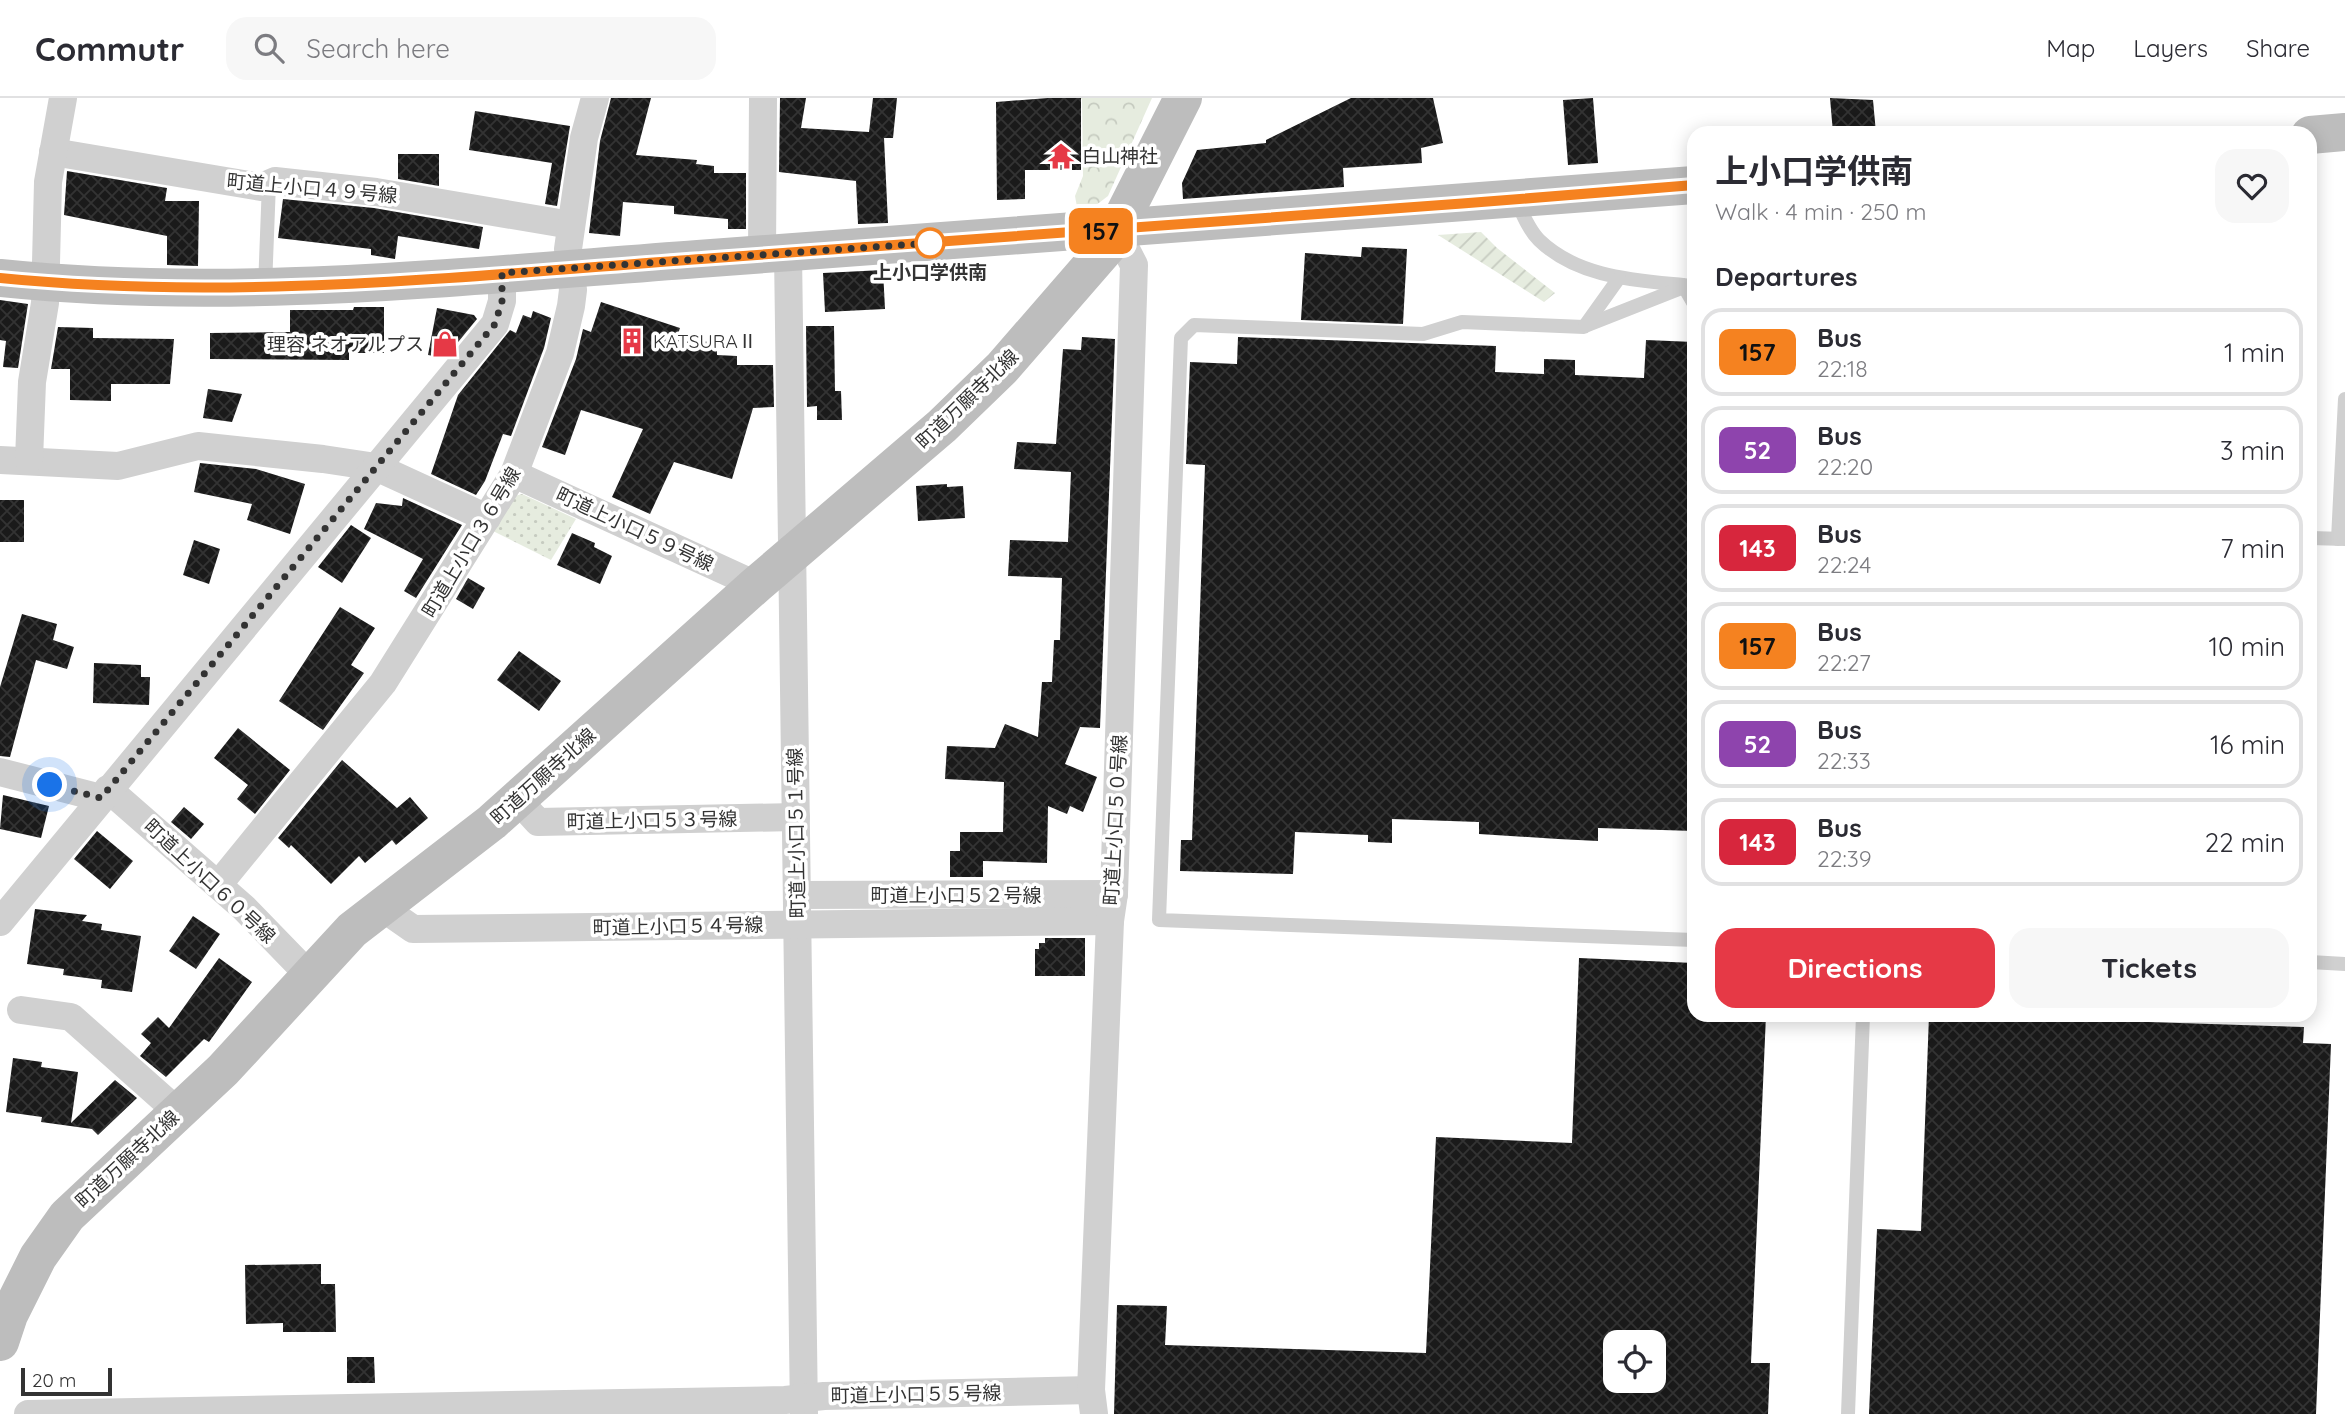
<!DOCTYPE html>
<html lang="en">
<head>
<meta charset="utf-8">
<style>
	body { margin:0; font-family:Quicksand,"Noto Sans JP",sans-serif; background:#f7f7f7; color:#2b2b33; height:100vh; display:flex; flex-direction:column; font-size:26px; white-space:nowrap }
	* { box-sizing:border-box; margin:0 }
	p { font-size:23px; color:#7c7c81 }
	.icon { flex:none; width:38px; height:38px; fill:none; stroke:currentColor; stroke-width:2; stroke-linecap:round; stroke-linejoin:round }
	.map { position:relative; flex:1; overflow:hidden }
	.panel { position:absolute; left:1687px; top:28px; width:630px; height:896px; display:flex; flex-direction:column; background:#fff; border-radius:21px; box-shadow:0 4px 18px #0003 }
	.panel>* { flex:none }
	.badge { padding:0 14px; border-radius:10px; font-size:24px; line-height:46px }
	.controls { position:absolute; left:1603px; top:1232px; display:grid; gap:14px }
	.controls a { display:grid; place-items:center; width:63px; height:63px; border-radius:14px; background:#fff; box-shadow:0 4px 18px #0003; font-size:35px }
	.scale { position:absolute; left:21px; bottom:18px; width:91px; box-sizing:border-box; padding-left:7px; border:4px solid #333; border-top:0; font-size:19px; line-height:24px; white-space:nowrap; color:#333; -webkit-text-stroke:5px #fff; paint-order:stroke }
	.you { position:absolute; width:35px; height:35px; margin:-18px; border:5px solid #fff; border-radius:50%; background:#1a73e8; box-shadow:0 0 0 10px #1a73e833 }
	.map>.badge { position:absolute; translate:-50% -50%; box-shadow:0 0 0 4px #fff }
	h2 { padding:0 28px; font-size:26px; line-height:63px }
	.round { display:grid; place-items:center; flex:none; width:74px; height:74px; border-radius:21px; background:#f7f7f7 }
	.summary { display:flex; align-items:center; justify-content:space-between; height:119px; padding:0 28px }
	h1 { font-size:33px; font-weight:700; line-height:52px }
	.cta { display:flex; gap:14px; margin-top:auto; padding:14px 28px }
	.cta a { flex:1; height:80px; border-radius:21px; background:#e63946; color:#fff; font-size:28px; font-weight:700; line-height:80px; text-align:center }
	.cta a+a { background:#f7f7f7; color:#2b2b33 }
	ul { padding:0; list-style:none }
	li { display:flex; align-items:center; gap:21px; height:88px; margin:0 14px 10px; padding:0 14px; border:4px solid #e1e1e2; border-radius:21px }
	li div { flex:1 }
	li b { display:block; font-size:26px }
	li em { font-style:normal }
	li .badge { min-width:77px; font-weight:700; text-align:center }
	header { display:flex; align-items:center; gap:42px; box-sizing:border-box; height:98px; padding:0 35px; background:#fff; border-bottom:2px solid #e1e1e2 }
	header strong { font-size:33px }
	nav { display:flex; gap:38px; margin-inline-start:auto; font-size:24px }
	.search { width:490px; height:63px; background:#f7f7f7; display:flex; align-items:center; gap:18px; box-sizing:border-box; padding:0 24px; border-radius:21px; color:#7c7c81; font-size:26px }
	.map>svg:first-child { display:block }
	.grass { fill:url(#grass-dots) }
	.forest { fill:url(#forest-crowns) }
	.garden { fill:url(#garden-furrows) }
	.building { fill:url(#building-cross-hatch); fill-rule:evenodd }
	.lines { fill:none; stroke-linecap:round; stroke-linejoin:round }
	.lane { stroke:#d0d0d0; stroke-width:14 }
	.street { stroke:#d0d0d0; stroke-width:28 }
	.secondary { stroke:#bdbdbd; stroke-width:38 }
	.line-casing { stroke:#fff; stroke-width:16 }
	.line { stroke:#f58220; stroke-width:10 }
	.walk { stroke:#333; stroke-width:7; stroke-dasharray:0 12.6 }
	.stop-dot { fill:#fff; stroke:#f58220; stroke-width:3.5 }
	.labels { text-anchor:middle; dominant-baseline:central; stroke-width:7; stroke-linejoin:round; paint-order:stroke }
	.poi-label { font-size:19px; fill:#333; stroke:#fff; text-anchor:start }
	.street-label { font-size:19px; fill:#333; stroke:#fff }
	.stop-label { font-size:19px; font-weight:bold; fill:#333; stroke:#fff }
</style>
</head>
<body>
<header>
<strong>Commutr</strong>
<div class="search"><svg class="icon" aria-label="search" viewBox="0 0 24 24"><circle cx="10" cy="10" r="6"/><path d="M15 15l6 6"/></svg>Search here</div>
<nav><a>Map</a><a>Layers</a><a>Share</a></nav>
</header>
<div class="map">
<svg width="2345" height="1316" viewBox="0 0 2345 1316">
	<defs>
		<pattern id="grass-dots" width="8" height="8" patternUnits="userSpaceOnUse" patternTransform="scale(1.75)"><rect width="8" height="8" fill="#e6ecdf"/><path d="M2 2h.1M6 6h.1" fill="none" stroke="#c6cbc0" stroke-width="1.8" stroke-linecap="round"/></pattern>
		<pattern id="forest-crowns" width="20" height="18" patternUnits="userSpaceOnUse" patternTransform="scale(1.75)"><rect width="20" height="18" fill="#e6ecdf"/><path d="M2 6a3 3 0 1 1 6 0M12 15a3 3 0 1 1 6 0" fill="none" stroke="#c6cbc0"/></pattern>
		<pattern id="garden-furrows" width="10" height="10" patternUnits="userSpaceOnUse" patternTransform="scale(1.75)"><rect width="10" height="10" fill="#e6ecdf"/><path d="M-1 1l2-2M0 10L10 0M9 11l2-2" fill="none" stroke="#c6cbc0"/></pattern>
		<pattern id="building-cross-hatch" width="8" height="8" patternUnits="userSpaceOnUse" patternTransform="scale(1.75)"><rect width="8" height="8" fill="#1a1a1a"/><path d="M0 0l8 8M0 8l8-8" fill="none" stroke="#333"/></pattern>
	</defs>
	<rect width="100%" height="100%" fill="#fff"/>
	<polygon class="grass" points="522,396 576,421 551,462 487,430 511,399"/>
	<polygon class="forest" points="1073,0 1152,0 1108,98 1087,114 1077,109 1075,98 1083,78 1082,1"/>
	<polygon class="garden" points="1481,134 1497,150 1555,195 1544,204 1438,137"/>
	<g class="building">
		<polygon points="611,0 651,0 636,57 697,62 696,66 714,68 714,75 746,75 746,131 728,131 728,121 674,116 674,108 623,104 620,138 589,135 600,43"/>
		<polygon points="780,0 806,0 801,30 869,34 873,0 897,0 893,40 884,40 888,125 858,126 856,83 779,74"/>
		<polygon points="1048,0 1081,0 1081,72 1025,72 1025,101 997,102 996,4"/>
		<polygon points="1351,0 1433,0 1443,45 1421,50 1422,65 1343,70 1344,89 1183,101 1182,85 1197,52 1266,45 1266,42"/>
		<polygon points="1593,0 1598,65 1568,67 1563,2"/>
		<polygon points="1830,0 1873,2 1876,35 1833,35"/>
		<polygon points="475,13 570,28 557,108 545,106 552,65 469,52"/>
		<polygon points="398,56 439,56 439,88 398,81"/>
		<polygon points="67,73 167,90 165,103 199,103 198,168 167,167 167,138 64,117"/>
		<polygon points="283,101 374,110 483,129 479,151 398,138 395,161 371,157 371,151 278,140"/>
		<polygon points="1362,149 1407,151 1403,226 1301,222 1305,155 1361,159"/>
		<polygon points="883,172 885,211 825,214 823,175"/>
		<polygon points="0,202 28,206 18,270 3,269 6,243 0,242"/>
		<polygon points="601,204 680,230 676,242 717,244 717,257 737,258 737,267 773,267 774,309 753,310 732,381 674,364 650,416 612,399 643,331 581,312 565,357 542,349 576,261 583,231 591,234"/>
		<polygon points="354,209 384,209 384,255 349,255 349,262 210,261 210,235 290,234 290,212 353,212"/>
		<polygon points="437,210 474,217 477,221 445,260 428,257"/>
		<polygon points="533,213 551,220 544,250 511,338 503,336 485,383 476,397 431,376 458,297 510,232 516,235 523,217 531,220"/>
		<polygon points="806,228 834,228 835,293 841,293 842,322 817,322 817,308 807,309"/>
		<polygon points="58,229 93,230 93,240 174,241 170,286 111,286 111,303 70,302 70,271 51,271"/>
		<polygon points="1082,239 1115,241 1100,630 1080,629 1065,666 1097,679 1083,714 1070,708 1067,716 1048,708 1047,765 983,763 983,779 950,779 950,753 960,753 960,734 1003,734 1004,684 945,681 947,648 995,650 1005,626 1038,639 1042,584 1052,584 1054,542 1060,542 1062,480 1008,478 1010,442 1068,444 1071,374 1014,371 1017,344 1056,346 1063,251 1081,252"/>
		<polygon points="1238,239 1496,248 1495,274 1544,276 1544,261 1575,262 1575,277 1644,280 1646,242 1694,244 1694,733 1598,730 1598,743 1558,741 1479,736 1479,724 1392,721 1392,745 1368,744 1368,737 1295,734 1293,776 1180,773 1181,742 1192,742 1205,367 1186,366 1190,264 1237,266"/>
		<polygon points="208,291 242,296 232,324 203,320"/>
		<polygon points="200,365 256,371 305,386 290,436 247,422 252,406 194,394"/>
		<polygon points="947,386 947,389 963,388 965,420 918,423 916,388"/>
		<polygon points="403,400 462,427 416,500 404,493 423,461 364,431 376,405 402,408"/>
		<rect x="0" y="402" width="24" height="42"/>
		<polygon points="351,427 371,440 342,485 318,469"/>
		<polygon points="572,435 595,445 594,449 612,458 600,486 557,467"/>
		<polygon points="194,442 220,451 209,486 183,477"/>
		<polygon points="468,480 485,490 473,511 456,501"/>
		<polygon points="340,509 375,530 351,567 364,575 323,632 279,603"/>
		<polygon points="22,516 57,526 53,542 74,549 67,571 36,562 10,659 0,658 0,589"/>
		<polygon points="519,553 561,583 539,613 497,582"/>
		<polygon points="94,565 141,567 141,579 150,579 149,607 93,605"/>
		<polygon points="238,630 290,672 255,716 237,701 248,687 214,660"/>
		<polygon points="342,662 397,710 410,699 428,720 396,747 392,742 365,765 359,758 331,786 291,747 289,750 278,740"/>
		<polygon points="3,697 49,708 41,740 0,731"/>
		<polygon points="184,709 204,726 191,741 171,724"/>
		<polygon points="97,733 133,763 110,791 74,761"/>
		<polygon points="35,811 87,817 82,823 102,826 101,832 141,838 132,894 101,890 102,882 63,877 64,871 27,866"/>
		<polygon points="193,818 220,836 196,871 169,853"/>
		<polygon points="1045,840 1085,840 1085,878 1035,878 1035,851 1039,851 1039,845 1045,845"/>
		<polygon points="219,860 252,884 209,944 204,941 166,979 140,958 151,945 141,936 158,919 169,930"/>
		<path d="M1579 860 1694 865V917H1766L1751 1265H1770L1768 1316H1114L1117 1207 1167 1208 1165 1247 1426 1255 1436 1039 1572 1045ZM1615 1244H1654V1283H1615Z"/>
		<polygon points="1929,917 2304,929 2303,945 2331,946 2316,1316 1869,1316 1877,1131 1921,1133"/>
		<polygon points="13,960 42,964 41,969 78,974 71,1025 115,982 137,1000 98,1037 92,1031 41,1024 42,1019 6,1014"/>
		<polygon points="321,1166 321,1186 335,1186 336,1234 283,1234 283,1225 246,1226 245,1167"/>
		<polygon points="347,1259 374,1259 375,1285 347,1285"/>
	</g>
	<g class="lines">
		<g class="lane">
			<path d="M1517 104C1523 117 1529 132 1539 142 1577 179 1633 182 1683 187"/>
			<polyline points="1619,180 1584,229 1462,224 1423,236 1194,227 1181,240 1159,822 1694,842"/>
			<polyline points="1683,187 1694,206"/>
			<polyline points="265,189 269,85"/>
			<polyline points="1585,228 1694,185"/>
			<polyline points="2310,440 2345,441"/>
			<polyline points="2338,441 2345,301"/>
			<polyline points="2310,864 2345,866"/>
			<polyline points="1848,1316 1863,917"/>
		</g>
		<g class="street">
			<polyline points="53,54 261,89 275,83 376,94 571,127"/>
			<polyline points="788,155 804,1316"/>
			<polyline points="762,157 763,0"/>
			<polyline points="0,362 118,368 198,348 323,361 376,369 487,420"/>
			<polyline points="29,362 32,284 45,205 48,84 63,0"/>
			<polyline points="514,376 756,487"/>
			<polyline points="0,674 101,700"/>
			<polyline points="108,691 244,810 309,877"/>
			<polyline points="517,701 538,724 796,719"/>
			<polyline points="218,787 383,585 514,376 560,255 571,208 573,192 568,151 584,40 595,0"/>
			<polyline points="797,797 1114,796"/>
			<polyline points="380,808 413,831 1110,823"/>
			<polyline points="0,824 495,226 502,203 502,175"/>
			<polyline points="21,912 71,919 178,1014"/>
			<polyline points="28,1316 785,1302 824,1298 1091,1292"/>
			<polyline points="1094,1316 1091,1292 1110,823 1114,796 1134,167 1116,132"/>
		</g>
		<g class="secondary">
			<polyline points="2310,37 2345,34"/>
			<path d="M0 180C233 204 466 178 698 161 1030 138 1362 114 1694 87"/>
			<polyline points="0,1244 9,1217 38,1159 67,1118 223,972 352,832 492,724 756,487 942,328 1002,270 1108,148 1183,0"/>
		</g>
	</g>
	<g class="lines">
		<g class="line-casing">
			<path id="line" d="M0 180C238 204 477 177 715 160 1042 137 1368 114 1694 87"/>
		</g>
		<use href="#line" class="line"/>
		<polyline class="walk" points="50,687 101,700 495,226 502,203 502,175 930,145"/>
	</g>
	<defs>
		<g id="temple-bare" transform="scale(2.1)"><path d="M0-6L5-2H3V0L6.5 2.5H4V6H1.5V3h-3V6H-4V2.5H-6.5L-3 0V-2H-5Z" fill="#e63946" stroke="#fff" stroke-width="2.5" paint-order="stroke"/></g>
		<g id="building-bare" transform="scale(2.1)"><path d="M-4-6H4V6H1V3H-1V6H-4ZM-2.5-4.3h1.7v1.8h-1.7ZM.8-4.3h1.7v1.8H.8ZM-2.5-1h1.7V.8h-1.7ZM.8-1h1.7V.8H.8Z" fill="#e63946" stroke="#fff" stroke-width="2.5" paint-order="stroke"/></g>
		<g id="shop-bare" transform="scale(2.1)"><path d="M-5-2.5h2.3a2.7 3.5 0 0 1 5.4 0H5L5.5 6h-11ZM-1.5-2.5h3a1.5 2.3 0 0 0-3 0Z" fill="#e63946" stroke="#fff" stroke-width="2.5" paint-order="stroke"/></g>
	</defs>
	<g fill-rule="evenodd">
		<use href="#temple-bare" x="1061" y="58"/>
		<use href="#building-bare" x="632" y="243"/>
		<use href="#shop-bare" x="445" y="246"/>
	</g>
	<circle class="stop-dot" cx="930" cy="145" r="14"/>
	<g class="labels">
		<g class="poi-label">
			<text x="1082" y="58">白山神社</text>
			<text x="653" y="243">KATSURAⅡ</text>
			<text x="424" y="246" text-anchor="end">理容 ネオアルプス</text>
		</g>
		<g class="street-label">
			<text transform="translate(312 90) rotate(5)">町道上小口４９号線</text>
			<text transform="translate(967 301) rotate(-44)">町道万願寺北線</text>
			<text transform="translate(635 431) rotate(25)">町道上小口５９号線</text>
			<text transform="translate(471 444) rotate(-59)">町道上小口３６号線</text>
			<text transform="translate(543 678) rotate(-42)">町道万願寺北線</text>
			<text transform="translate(652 722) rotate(-1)">町道上小口５３号線</text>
			<text transform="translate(1115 722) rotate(-87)">町道上小口５０号線</text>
			<text transform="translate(796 735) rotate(-91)">町道上小口５１号線</text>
			<text transform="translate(210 783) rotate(43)">町道上小口６０号線</text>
			<text x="956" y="797">町道上小口５２号線</text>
			<text transform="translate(678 828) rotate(-1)">町道上小口５４号線</text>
			<text transform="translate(127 1061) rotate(-43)">町道万願寺北線</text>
			<text transform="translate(916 1296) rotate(-1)">町道上小口５５号線</text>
		</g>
		<g class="stop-label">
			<text x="930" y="174">上小口学供南</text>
		</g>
	</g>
</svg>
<div class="controls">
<a><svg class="icon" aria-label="locate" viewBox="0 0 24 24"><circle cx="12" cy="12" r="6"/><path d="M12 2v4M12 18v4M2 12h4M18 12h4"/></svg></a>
</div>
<div class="scale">20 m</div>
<div class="you" style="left:50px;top:687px"></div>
<b class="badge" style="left:1101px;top:133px;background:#f58220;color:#111">157</b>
<section class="panel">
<div class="summary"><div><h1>上小口学供南</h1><p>Walk · 4 min · 250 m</p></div><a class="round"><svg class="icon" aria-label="heart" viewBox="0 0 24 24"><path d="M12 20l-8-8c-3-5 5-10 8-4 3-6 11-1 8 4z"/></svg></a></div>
<h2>Departures</h2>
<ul>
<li><span class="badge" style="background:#f58220;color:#111">157</span><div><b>Bus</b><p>22:18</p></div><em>1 min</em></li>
<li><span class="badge" style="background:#8e44ad;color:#fff">52</span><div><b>Bus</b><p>22:20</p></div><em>3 min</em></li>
<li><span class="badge" style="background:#d7263d;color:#fff">143</span><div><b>Bus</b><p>22:24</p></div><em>7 min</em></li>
<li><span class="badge" style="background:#f58220;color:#111">157</span><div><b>Bus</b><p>22:27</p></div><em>10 min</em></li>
<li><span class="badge" style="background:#8e44ad;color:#fff">52</span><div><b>Bus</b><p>22:33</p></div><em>16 min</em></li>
<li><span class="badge" style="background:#d7263d;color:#fff">143</span><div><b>Bus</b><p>22:39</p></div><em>22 min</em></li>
</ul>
<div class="cta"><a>Directions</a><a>Tickets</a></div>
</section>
</div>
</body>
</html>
